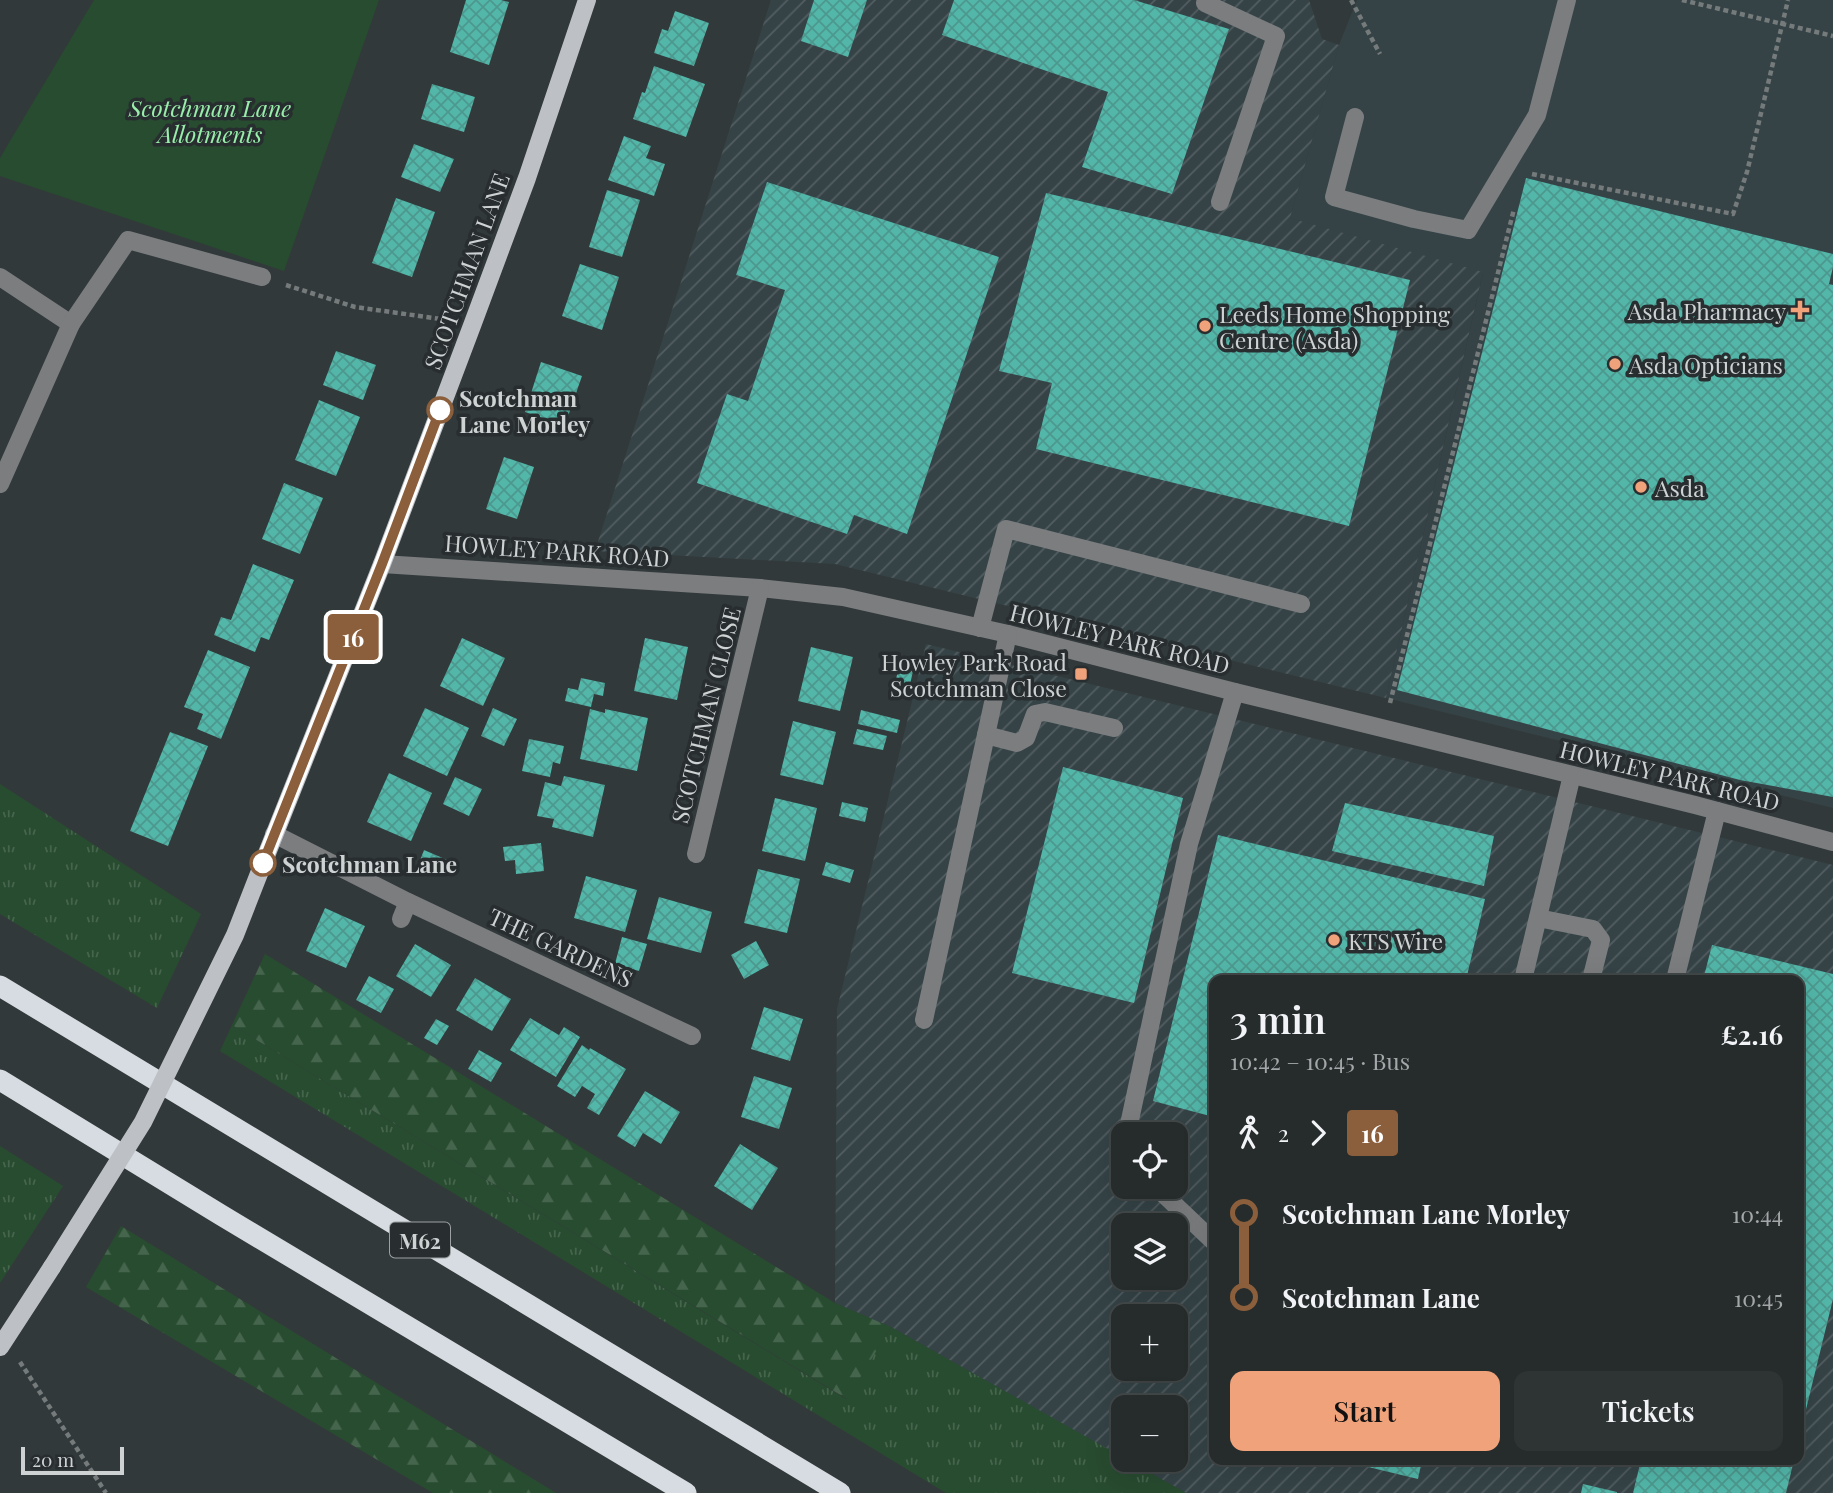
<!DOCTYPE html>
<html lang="en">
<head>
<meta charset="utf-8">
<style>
	body { margin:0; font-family:"Playfair Display",serif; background:#2e3334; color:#f1f3f6; height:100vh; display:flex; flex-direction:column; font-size:26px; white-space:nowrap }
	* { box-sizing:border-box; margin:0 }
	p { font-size:23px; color:#a4a7a9 }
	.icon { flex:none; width:38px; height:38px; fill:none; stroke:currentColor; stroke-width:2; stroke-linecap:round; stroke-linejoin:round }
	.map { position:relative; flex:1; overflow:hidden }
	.panel { position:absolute; left:1209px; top:975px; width:595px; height:490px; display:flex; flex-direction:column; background:#262b2c; border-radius:14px; box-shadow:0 7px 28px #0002,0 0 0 2px #424748 }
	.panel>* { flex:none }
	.badge { padding:0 14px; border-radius:5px; font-size:24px; line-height:46px }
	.controls { position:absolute; left:1111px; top:1122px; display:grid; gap:14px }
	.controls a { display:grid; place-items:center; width:77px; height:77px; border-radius:14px; background:#262b2c; box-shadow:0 7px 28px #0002,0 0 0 2px #424748; font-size:35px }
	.scale { position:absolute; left:21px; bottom:18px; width:103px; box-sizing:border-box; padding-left:7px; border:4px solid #ced2d3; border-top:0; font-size:19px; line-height:24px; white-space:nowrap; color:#ced2d3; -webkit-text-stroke:5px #282e30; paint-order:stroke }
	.map>.badge { position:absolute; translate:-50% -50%; box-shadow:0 0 0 4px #fff }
	.legs { display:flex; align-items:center; gap:10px; height:77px; padding:0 21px; font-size:23px }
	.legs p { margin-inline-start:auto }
	.overview { display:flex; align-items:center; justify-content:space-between; height:119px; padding:0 21px }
	h1 { font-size:38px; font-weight:600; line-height:52px }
	.cta { display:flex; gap:14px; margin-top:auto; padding:14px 21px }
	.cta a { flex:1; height:80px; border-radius:14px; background:#f0a27a; color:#111; font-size:28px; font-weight:600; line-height:80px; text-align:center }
	.cta a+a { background:#2e3334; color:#f1f3f6 }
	ul { padding:0 21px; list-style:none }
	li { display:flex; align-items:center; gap:24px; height:84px; font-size:26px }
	li i { display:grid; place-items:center; width:10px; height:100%; margin:0 9px; background:currentColor }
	li i::after { content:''; width:18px; height:18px; margin:-9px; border:5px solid; border-radius:50%; background:#262b2c }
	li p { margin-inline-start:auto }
	li:first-child i { background:linear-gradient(#0000 50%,currentColor 0) }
	li:last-child i { background:linear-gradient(currentColor 50%,#0000 0) }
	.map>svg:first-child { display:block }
	.built { fill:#354347 }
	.industrial { fill:url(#industrial-furrows); fill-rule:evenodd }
	.grass { fill:url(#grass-tufts) }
	.forest { fill:url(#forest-firs) }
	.garden { fill:#284c30 }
	.building { fill:url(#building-cross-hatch) }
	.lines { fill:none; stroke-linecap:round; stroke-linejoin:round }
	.path { stroke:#757a7b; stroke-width:4.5; stroke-dasharray:5 3.5; stroke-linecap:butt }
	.minor { stroke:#7b7d7f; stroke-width:18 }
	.major { stroke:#bdc1c6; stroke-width:18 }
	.highway { stroke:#d7dce2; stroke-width:21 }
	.major-bridge { stroke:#bdc1c6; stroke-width:18 }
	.line-1-casing { stroke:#fff; stroke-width:16 }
	.line-1 { stroke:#8b5e3c; stroke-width:10 }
	.poi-dot { fill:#f0a27a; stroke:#282e30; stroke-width:2.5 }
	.stop-1-dot { fill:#fff; stroke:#8b5e3c; stroke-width:3.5 }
	.labels { text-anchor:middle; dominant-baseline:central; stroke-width:7; stroke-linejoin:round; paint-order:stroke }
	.shield { fill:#282e30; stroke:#9ca1a2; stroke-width:2 }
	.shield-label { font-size:21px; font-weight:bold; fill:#ced2d3 }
	.park-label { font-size:23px; font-style:italic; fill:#98eeaa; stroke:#282e30 }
	.street-label { font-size:23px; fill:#ced2d3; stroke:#282e30 }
	.poi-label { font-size:23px; fill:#ced2d3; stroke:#282e30; text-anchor:start }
	.stop-label { font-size:23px; font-weight:bold; fill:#ced2d3; stroke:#282e30; text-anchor:start }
</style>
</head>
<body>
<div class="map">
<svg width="1833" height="1493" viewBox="0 0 1833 1493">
	<defs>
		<pattern id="industrial-furrows" width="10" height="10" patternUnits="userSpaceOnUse" patternTransform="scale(1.75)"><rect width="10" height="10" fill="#354347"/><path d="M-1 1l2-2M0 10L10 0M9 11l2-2" fill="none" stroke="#515d61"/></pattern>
		<pattern id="grass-tufts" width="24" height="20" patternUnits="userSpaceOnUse" patternTransform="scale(1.75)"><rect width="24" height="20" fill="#284c30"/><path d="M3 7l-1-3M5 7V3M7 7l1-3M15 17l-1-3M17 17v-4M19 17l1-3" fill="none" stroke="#46654d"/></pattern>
		<pattern id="forest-firs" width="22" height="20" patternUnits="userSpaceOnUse" patternTransform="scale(1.75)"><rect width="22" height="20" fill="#284c30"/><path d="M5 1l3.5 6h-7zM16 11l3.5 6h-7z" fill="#46654d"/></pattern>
		<pattern id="building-cross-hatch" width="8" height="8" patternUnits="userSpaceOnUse" patternTransform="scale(1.75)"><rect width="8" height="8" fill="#52b6a9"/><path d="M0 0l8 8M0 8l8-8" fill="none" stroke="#4d988e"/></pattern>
	</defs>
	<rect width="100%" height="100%" fill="#32393a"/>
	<polygon class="built" points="1357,0 1833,0 1833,808 1386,698 1483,273 1290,218 1339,45"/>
	<g class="industrial">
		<polygon points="771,0 1309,0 1322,39 1339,45 1290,218 1483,272 1386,698 835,564 595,551"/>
		<path d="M926 644 1833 865V1493H1186L1126 1460H1176V1407H1124L1123 1458 891 1327 835 1303 837 1009ZM1214 980H1799V1460H1214ZM1124 1134H1176V1186H1124ZM1124 1225H1176V1278H1124ZM1124 1316H1176V1368H1124Z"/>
	</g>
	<g class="grass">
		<polygon points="0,784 201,914 157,1008 0,914"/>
		<polygon points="232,1025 846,1399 891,1327 1186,1493 946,1493 220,1051"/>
		<polygon points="0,1146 63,1186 0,1283"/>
	</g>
	<g class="forest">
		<polygon points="265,954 835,1303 891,1327 847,1399 232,1025"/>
		<polygon points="121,1226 556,1493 433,1493 86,1287"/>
	</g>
	<polygon class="garden" points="94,0 379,0 284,271 0,176 0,158"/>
	<g class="building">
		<polygon points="466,0 501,0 509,2 489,65 450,52"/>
		<polygon points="814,0 867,0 848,57 801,41"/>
		<polygon points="954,0 1134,0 1229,29 1172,194 1082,167 1108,92 942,35"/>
		<polygon points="675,11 709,23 694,66 654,53 662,29 668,31"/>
		<polygon points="654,66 705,84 686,137 633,119 642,92 645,93"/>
		<polygon points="432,84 475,97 464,132 421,119"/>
		<polygon points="624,136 651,146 646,158 665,164 654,196 608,180"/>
		<polygon points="414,144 454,159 440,192 401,177"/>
		<polygon points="1526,178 1833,254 1833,267 1829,284 1833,285 1833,797 1740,780 1397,690"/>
		<polygon points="767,182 999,257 907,534 854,515 847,534 697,483 727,394 748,401 785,290 736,275"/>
		<polygon points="607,190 640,200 622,257 589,247"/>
		<polygon points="1046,193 1410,280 1349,526 1036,449 1052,383 999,371"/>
		<polygon points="396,198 435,212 412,277 372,263"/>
		<polygon points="580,264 619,277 602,330 562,316"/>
		<polygon points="336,351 376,365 363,400 323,385"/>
		<polygon points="541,362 582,376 565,425 525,412"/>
		<polygon points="319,400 360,417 336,476 295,460"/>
		<polygon points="504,457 534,467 517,519 486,509"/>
		<polygon points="284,483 323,498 300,554 262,539"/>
		<polygon points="253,564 294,580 269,640 261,637 255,652 214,635 221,617 231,620"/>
		<polygon points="462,638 505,658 483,706 440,686"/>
		<polygon points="645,638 688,647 677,700 634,691"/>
		<polygon points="811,647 853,657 840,711 798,701"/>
		<polygon points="208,650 250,667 221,739 197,729 203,714 184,707"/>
		<polygon points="899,667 913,671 907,698 892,695"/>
		<polygon points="581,678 605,683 603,696 594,694 591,707 565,701 568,688 578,690"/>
		<polygon points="425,708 469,728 447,776 403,756"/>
		<polygon points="493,708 517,719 504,746 481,736"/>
		<polygon points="590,709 605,713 605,709 648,718 637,771 580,759"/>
		<polygon points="861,710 900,720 897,733 858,724"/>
		<polygon points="793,721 836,732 823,785 780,775"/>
		<polygon points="857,729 887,736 883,750 853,744"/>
		<polygon points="170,732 208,746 168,846 130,831"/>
		<polygon points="529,739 564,746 560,764 553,762 550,777 522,771"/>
		<polygon points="1063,767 1183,798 1134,1003 1012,973"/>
		<polygon points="389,773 432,793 411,841 367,822"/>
		<polygon points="564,776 605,785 593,837 552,827 554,819 537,816 545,782 561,786"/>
		<polygon points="455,777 482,789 469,816 443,804"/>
		<polygon points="775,798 817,808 805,861 762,851"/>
		<polygon points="842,802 868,808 865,822 839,816"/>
		<polygon points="1345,803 1494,836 1484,886 1332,851"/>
		<polygon points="1218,835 1485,899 1466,980 1214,980 1214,1117 1153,1101"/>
		<polygon points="541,843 544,871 516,874 515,860 505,861 503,847"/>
		<polygon points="424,850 452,862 446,875 419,863"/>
		<polygon points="826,862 854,870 850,883 822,875"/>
		<polygon points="758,869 800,879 787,933 744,923"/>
		<polygon points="586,876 637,890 625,932 574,918"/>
		<polygon points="659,897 712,912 701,953 647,939"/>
		<polygon points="325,908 365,926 346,968 306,951"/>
		<polygon points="622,937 647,944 639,971 615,964"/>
		<polygon points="756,941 769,965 744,979 731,955"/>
		<polygon points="415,944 451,965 431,997 396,976"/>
		<polygon points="1712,945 1833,974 1833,1299 1800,1434 1799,980 1703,980"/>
		<polygon points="369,976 394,989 381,1013 356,1000"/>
		<polygon points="475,978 511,999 492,1031 456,1010"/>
		<polygon points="764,1007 803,1019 790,1061 751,1049"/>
		<polygon points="530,1018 559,1035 564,1027 580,1037 556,1077 510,1050"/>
		<polygon points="436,1019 449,1026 437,1045 424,1038"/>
		<polygon points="582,1045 589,1050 590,1048 626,1069 599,1115 587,1108 595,1094 582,1086 575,1097 557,1086"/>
		<polygon points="479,1050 502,1063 491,1082 468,1069"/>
		<polygon points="754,1076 792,1088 779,1129 741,1117"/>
		<polygon points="645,1091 680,1112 661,1144 643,1133 635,1147 617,1136"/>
		<polygon points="740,1144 778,1168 752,1210 714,1186"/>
		<polygon points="1339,1460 1422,1460 1418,1479"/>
		<polygon points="1641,1460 1794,1460 1786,1493 1633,1493"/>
		<polygon points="1583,1484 1617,1492 1617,1493 1581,1493"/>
	</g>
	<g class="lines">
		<g class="path">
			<polyline points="1351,0 1380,54"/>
			<polyline points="1682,0 1833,36"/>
			<polyline points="1532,174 1733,214 1747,172 1788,0"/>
			<polyline points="286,285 355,307 448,320"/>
			<polyline points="1390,703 1514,209"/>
			<polyline points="20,1362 106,1493"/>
		</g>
		<g class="minor">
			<polyline points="1206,0 1205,3 1276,36 1220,202"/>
			<polyline points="1355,117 1334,197 1414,219 1468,230 1537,115 1567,0"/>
			<polyline points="0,277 71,324"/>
			<polyline points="0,484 71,324 128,240 262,277"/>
			<polyline points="382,564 760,588 843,597 1008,634 1235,692 1695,805 1833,842"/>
			<polyline points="980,628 1006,529 1301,604"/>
			<polyline points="986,735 1017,743 1026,738 1035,714 1045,712 1114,728"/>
			<polyline points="274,834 408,902 692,1036"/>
			<polyline points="696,854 760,588"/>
			<polyline points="1538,918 1593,929 1601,940 1591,980"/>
			<polyline points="401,919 408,902"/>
			<polyline points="1523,980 1572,775"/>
			<polyline points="1675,980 1717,811"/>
			<polyline points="924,1020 1008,634"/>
			<polyline points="1127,1134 1189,844 1235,692"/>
			<polyline points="1124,1149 1122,1156 1124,1157"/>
			<polyline points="1155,1186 1214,1242"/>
		</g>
		<g class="major">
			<polyline points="260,871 382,564 473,323 527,178 587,0"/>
			<polyline points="0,1347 52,1267"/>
		</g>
		<g class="highway">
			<polyline points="0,986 840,1493"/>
			<polyline points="0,1080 221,1215 686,1493"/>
		</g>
		<polyline class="major-bridge" points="52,1267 143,1122 235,935 260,871"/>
	</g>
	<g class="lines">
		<g class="line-1-casing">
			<polyline id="line-1" points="263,863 382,564 440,410"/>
		</g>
		<use href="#line-1" class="line-1"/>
	</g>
	<g class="poi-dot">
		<path d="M1796.5 299.5h7v7h7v7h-7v7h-7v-7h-7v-7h7z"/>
		<circle cx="1205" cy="326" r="7"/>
		<circle cx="1615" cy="364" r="7"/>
		<circle cx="1641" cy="487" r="7"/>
		<rect x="1074" y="667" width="14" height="14" rx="3.5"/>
		<circle cx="1334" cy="940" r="7"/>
	</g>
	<g class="stop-1-dot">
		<circle cx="440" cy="410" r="12"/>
		<circle cx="263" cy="863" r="12"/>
	</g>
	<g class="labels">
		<rect class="shield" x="390" y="1222.5" width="60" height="35" rx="5"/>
		<g class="shield-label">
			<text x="420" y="1240">M62</text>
		</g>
		<g class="park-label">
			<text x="210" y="107">Scotchman Lane<tspan x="210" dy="26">Allotments</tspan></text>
		</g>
		<g class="street-label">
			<text transform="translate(466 271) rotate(-70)">SCOTCHMAN LANE</text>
			<text transform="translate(557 550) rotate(4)">HOWLEY PARK ROAD</text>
			<text transform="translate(1120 638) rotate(14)">HOWLEY PARK ROAD</text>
			<text transform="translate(705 715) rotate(-76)">SCOTCHMAN CLOSE</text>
			<text transform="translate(1670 775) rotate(14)">HOWLEY PARK ROAD</text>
			<text transform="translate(561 947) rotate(25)">THE GARDENS</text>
		</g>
		<g class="poi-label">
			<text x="1786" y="310" text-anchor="end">Asda Pharmacy</text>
			<text x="1219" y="313">Leeds Home Shopping<tspan x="1219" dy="26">Centre (Asda)</tspan></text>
			<text x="1629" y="364">Asda Opticians</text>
			<text x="1655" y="487">Asda</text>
			<text x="1067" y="661" text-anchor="end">Howley Park Road<tspan x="1067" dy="26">Scotchman Close</tspan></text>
			<text x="1348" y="940">KTS Wire</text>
		</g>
		<g class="stop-label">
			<text x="459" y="397">Scotchman<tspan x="459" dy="26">Lane Morley</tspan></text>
			<text x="282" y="863">Scotchman Lane</text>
		</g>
	</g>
</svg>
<div class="controls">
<a><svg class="icon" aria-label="locate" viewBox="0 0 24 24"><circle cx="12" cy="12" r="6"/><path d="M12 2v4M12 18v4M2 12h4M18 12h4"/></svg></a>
<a><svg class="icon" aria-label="layers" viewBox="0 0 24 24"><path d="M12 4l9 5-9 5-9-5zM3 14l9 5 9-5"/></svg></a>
<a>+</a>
<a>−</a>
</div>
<div class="scale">20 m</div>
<b class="badge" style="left:353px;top:637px;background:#8b5e3c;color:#fff">16</b>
<section class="panel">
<div class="overview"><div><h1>3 min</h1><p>10:42 – 10:45 · Bus</p></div><b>£2.16</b></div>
<div class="legs"><svg class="icon" aria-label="walk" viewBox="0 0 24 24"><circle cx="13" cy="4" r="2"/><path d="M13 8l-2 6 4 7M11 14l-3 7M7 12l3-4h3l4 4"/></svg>2<svg class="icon" aria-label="forward" viewBox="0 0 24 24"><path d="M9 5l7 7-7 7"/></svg><b class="badge" style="background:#8b5e3c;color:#fff">16</b></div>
<ul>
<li><i style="color:#8b5e3c"></i><b>Scotchman Lane Morley</b><p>10:44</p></li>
<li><i style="color:#8b5e3c"></i><b>Scotchman Lane</b><p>10:45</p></li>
</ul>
<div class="cta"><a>Start</a><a>Tickets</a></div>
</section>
</div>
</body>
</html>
